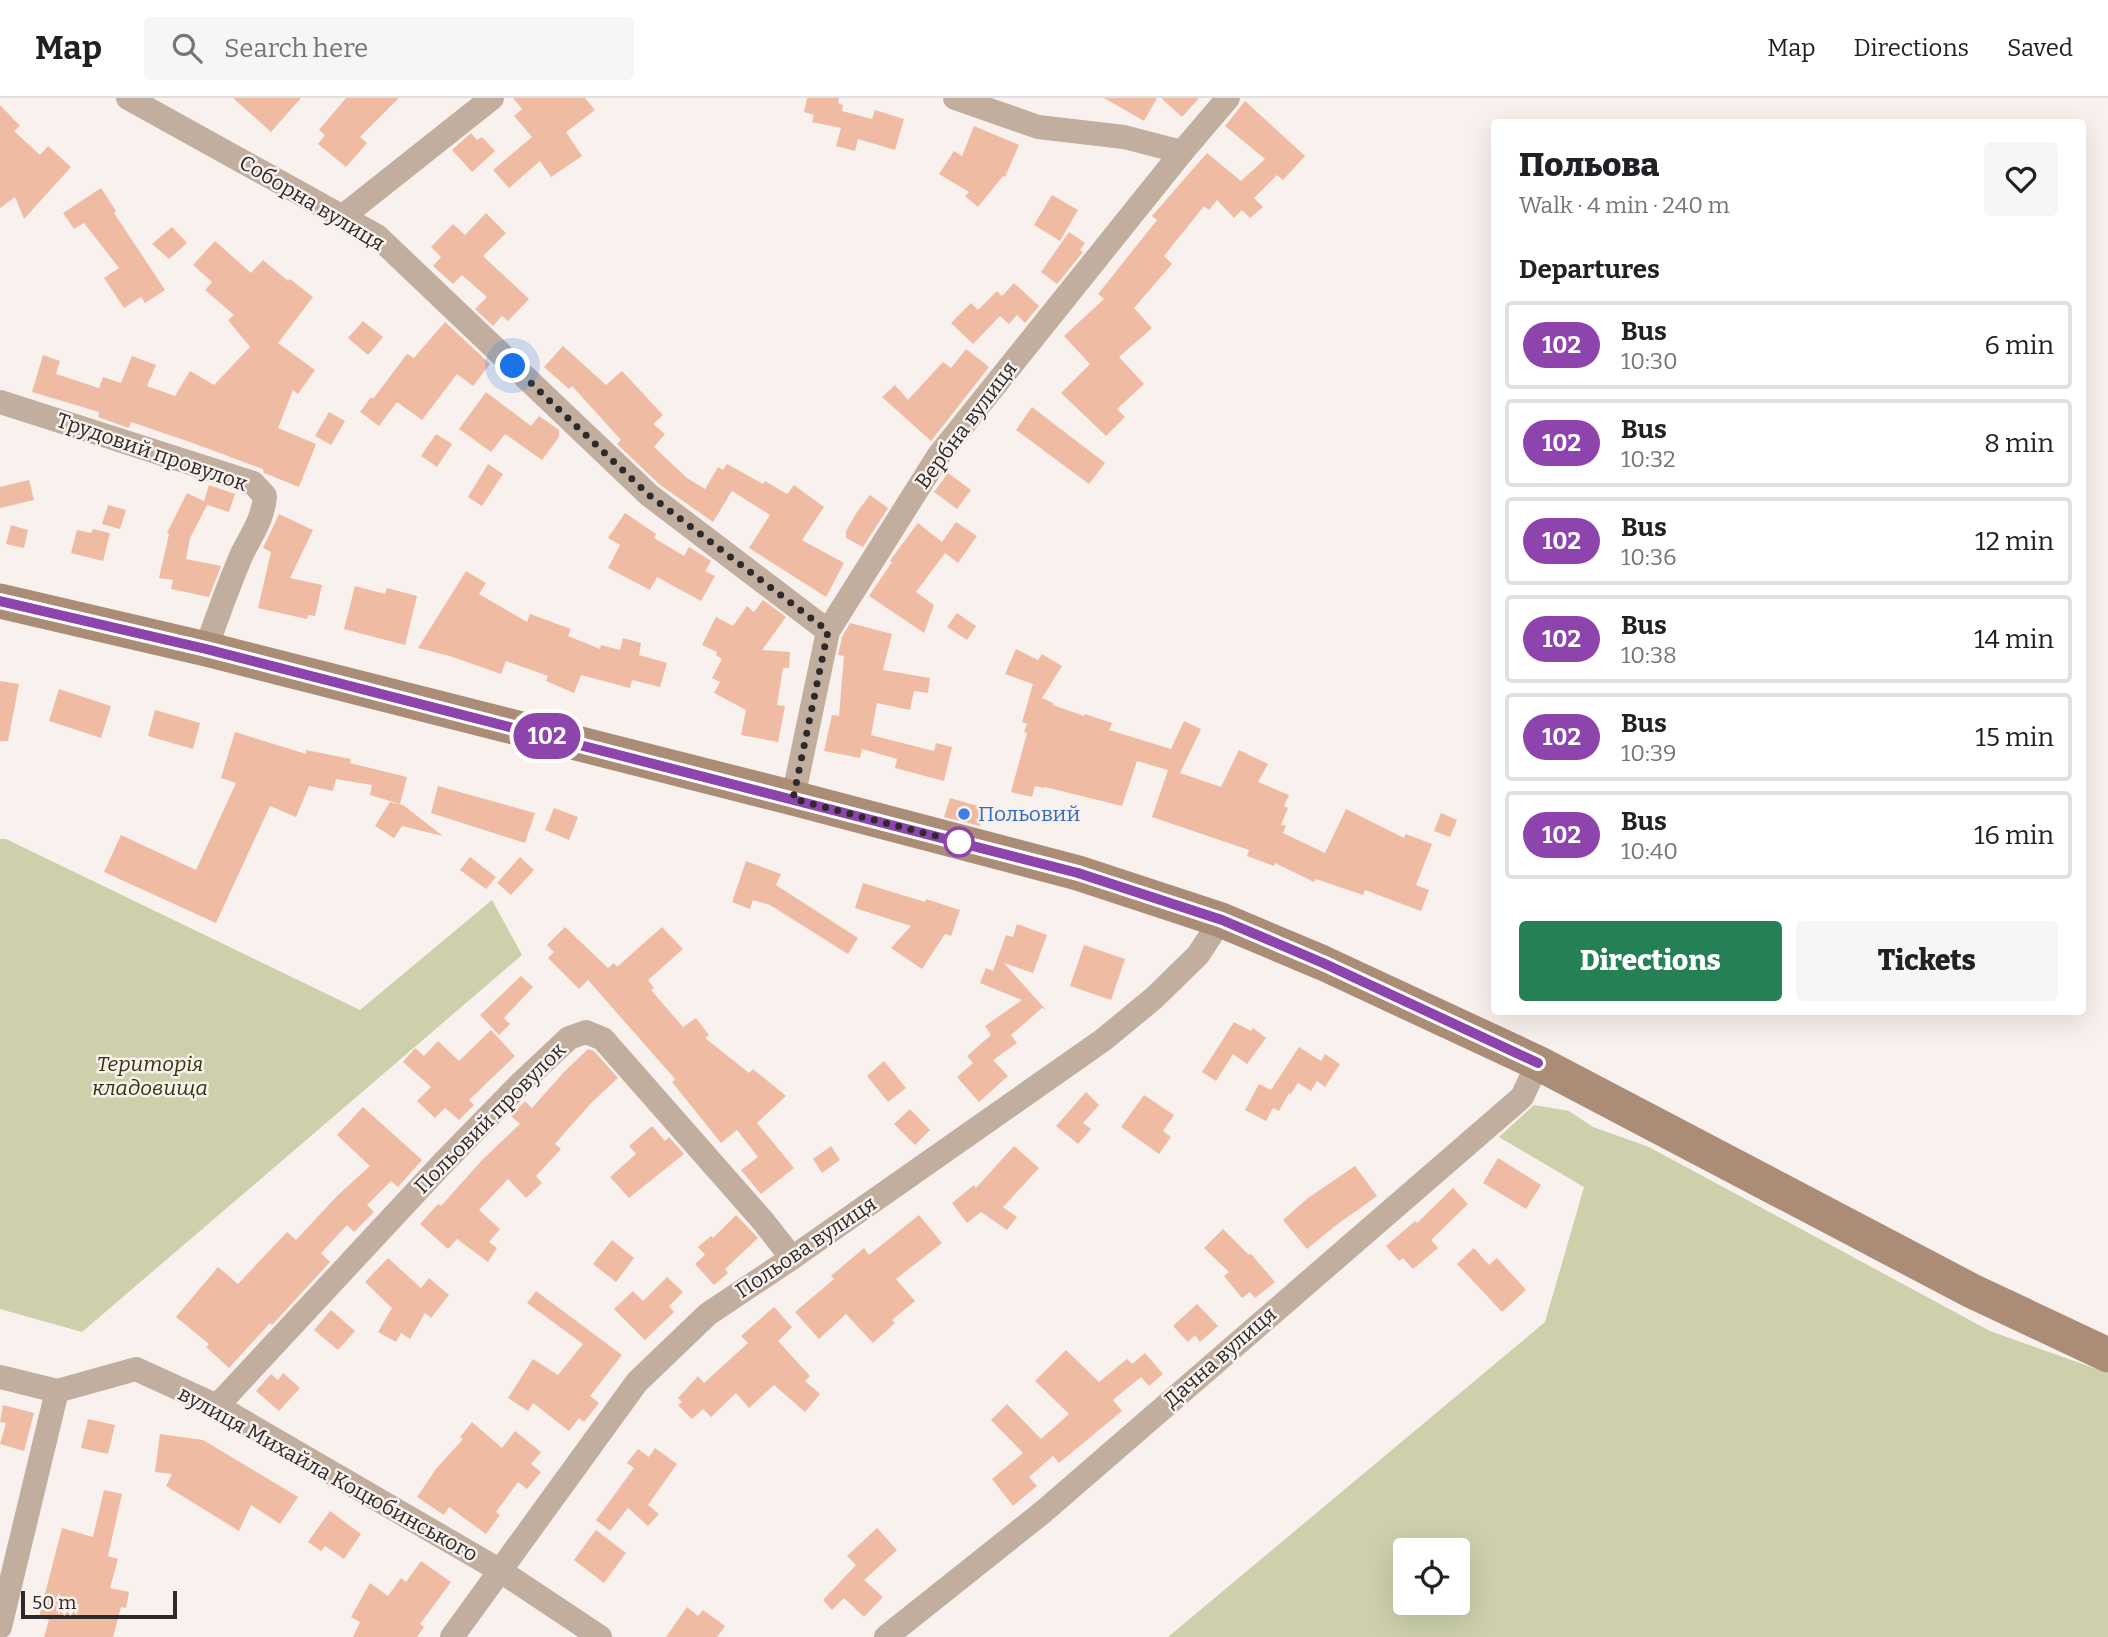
<!DOCTYPE html>
<html lang="en">
<head>
<meta charset="utf-8">
<style>
	body { margin:0; font-family:Bitter,serif; background:#f6f6f6; color:#202124; height:100vh; display:flex; flex-direction:column; font-size:26px; white-space:nowrap }
	* { box-sizing:border-box; margin:0 }
	p { font-size:23px; color:#757577 }
	.icon { flex:none; width:38px; height:38px; fill:none; stroke:currentColor; stroke-width:2; stroke-linecap:round; stroke-linejoin:round }
	.map { position:relative; flex:1; overflow:hidden }
	.sheet { position:absolute; left:1491px; top:21px; width:595px; height:896px; display:flex; flex-direction:column; background:#fff; border-radius:7px; box-shadow:0 7px 28px #0002 }
	.sheet>* { flex:none }
	.badge { padding:0 14px; border-radius:23px; font-size:24px; line-height:46px }
	.buttons { position:absolute; left:1393px; top:1440px; display:grid; gap:14px }
	.buttons a { display:grid; place-items:center; width:77px; height:77px; border-radius:7px; background:#fff; box-shadow:0 7px 28px #0002; font-size:35px }
	.scale { position:absolute; left:21px; bottom:18px; width:156px; box-sizing:border-box; padding-left:7px; border:4px solid #2d2a29; border-top:0; font-size:19px; line-height:24px; white-space:nowrap; color:#2d2a29; -webkit-text-stroke:5px #f9f1ed; paint-order:stroke }
	.you { position:absolute; width:35px; height:35px; margin:-18px; border:5px solid #fff; border-radius:50%; background:#1a73e8; box-shadow:0 0 0 10px #1a73e833 }
	.map>.badge { position:absolute; translate:-50% -50%; box-shadow:0 0 0 4px #fff }
	h2 { padding:0 28px; font-size:26px; line-height:63px }
	.round { display:grid; place-items:center; flex:none; width:74px; height:74px; border-radius:7px; background:#f6f6f6 }
	.head { display:flex; align-items:center; justify-content:space-between; height:119px; padding:0 28px }
	h1 { font-size:33px; font-weight:800; line-height:52px }
	.button { display:flex; gap:14px; margin-top:auto; padding:14px 28px }
	.button a { flex:1; height:80px; border-radius:7px; background:#258055; color:#fff; font-size:28px; font-weight:800; line-height:80px; text-align:center }
	.button a+a { background:#f6f6f6; color:#202124 }
	ul { padding:0; list-style:none }
	li { display:flex; align-items:center; gap:21px; height:88px; margin:0 14px 10px; padding:0 14px; border:4px solid #e0e0e0; border-radius:7px }
	li div { flex:1 }
	li b { display:block; font-size:26px }
	li em { font-style:normal }
	li .badge { min-width:77px; font-weight:700; text-align:center }
	header { display:flex; align-items:center; gap:42px; box-sizing:border-box; height:98px; padding:0 35px; background:#fff; border-bottom:2px solid #e0e0e0 }
	header strong { font-size:33px }
	nav { display:flex; gap:38px; margin-inline-start:auto; font-size:24px }
	.search { width:490px; height:63px; background:#f6f6f6; display:flex; align-items:center; gap:18px; box-sizing:border-box; padding:0 24px; border-radius:7px; color:#757577; font-size:26px }
	.map>svg:first-child { display:block }
	.green { fill:#cdd0ab; fill-rule:evenodd }
	.building { fill:#f0bba3 }
	.lines { fill:none; stroke-linecap:round; stroke-linejoin:round }
	.street { stroke:#c2ae9f; stroke-width:24 }
	.secondary { stroke:#aa8c77; stroke-width:35 }
	.line-casing { stroke:#fff; stroke-width:16 }
	.line { stroke:#8e44ad; stroke-width:10 }
	.walk { stroke:#2d2a29; stroke-width:7; stroke-dasharray:0 12.6 }
	.shop-dot { fill:#3f7fe0; stroke:#f9f1ed; stroke-width:2.5 }
	.stop-dot { fill:#fff; stroke:#8e44ad; stroke-width:3.5 }
	.labels { text-anchor:middle; dominant-baseline:central; stroke-width:5; stroke-linejoin:round; paint-order:stroke }
	.street-label { font-size:21px; fill:#2d2a29; stroke:#f9f1ed }
	.shop-label { font-size:21px; fill:#366cbe; stroke:#f9f1ed; text-anchor:start }
	.park-label { font-size:21px; font-style:italic; fill:#32340b; stroke:#f9f1ed }
</style>
</head>
<body>
<header>
<strong>Map</strong>
<div class="search"><svg class="icon" aria-label="search" viewBox="0 0 24 24"><circle cx="10" cy="10" r="6"/><path d="M15 15l6 6"/></svg>Search here</div>
<nav><a>Map</a><a>Directions</a><a>Saved</a></nav>
</header>
<div class="map">
<svg width="2108" height="1539" viewBox="0 0 2108 1539">
	<rect width="100%" height="100%" fill="#f9f1ed"/>
	<g class="green">
		<polygon points="0,741 6,741 360,912 492,802 522,857 82,1234 0,1211"/>
		<path d="M1534 1007 1569 1013 1593 1029 1649 1049 1990 1233 2108 1275V1539H1168L1545 1224 1584 1089 1499 1039ZM1405 1452H1458V1505H1405Z"/>
	</g>
	<g class="building">
		<polygon points="233,0 301,0 271,34"/>
		<polygon points="346,0 399,0 360,39 367,45 346,69 318,46 325,37 319,32"/>
		<polygon points="513,0 585,0 595,12 566,34 582,58 551,79 540,63 509,90 493,72 532,39 514,18 522,11"/>
		<polygon points="807,0 839,0 838,5 843,7 842,13 872,21 875,12 904,21 895,52 858,41 855,53 836,48 841,30 812,24 814,17 804,14"/>
		<polygon points="1104,0 1157,0 1144,23"/>
		<polygon points="1161,0 1199,0 1182,19"/>
		<polygon points="1245,3 1305,58 1283,82 1277,77 1254,100 1263,109 1250,120 1242,112 1234,120 1217,102 1209,112 1204,108 1164,158 1172,166 1134,210 1152,230 1119,259 1144,286 1117,311 1125,319 1106,338 1061,295 1090,266 1064,238 1104,201 1098,196 1157,122 1152,118 1207,55 1241,83 1265,61 1225,28"/>
		<polygon points="0,7 20,28 14,33 40,57 48,48 71,69 24,121 15,99 0,110"/>
		<polygon points="974,28 1019,47 1005,79 1003,78 978,109 965,98 969,94 939,76 954,53 962,58"/>
		<polygon points="471,35 477,42 482,39 495,53 472,74 452,52"/>
		<polygon points="101,90 116,113 114,115 165,192 145,205 141,199 124,210 104,180 119,170 84,125 74,131 63,115"/>
		<polygon points="1052,97 1078,112 1060,143 1034,127"/>
		<polygon points="486,115 506,135 483,158 529,201 508,223 502,218 493,228 475,211 487,199 462,177 453,186 433,168 441,159 431,149 453,126 465,137"/>
		<polygon points="172,129 187,145 169,161 152,146"/>
		<polygon points="1069,134 1085,145 1080,152 1083,154 1057,186 1041,174"/>
		<polygon points="215,143 251,175 263,162 288,183 290,181 313,199 278,245 315,272 298,296 293,292 278,330 316,346 299,389 264,375 263,371 190,344 131,324 129,330 98,319 99,314 32,294 43,257 60,263 56,276 99,290 103,279 121,285 132,258 156,267 147,288 175,298 190,273 214,287 250,249 228,222 234,217 205,192 212,184 193,167"/>
		<polygon points="1014,185 1039,208 1025,225 1017,217 1009,226 1000,218 973,246 951,225 971,205 978,212 997,193 1002,198"/>
		<polygon points="363,223 383,239 368,257 348,240"/>
		<polygon points="445,224 490,266 473,288 457,276 422,322 397,304 379,328 360,314 371,299 373,301 407,256 414,260"/>
		<polygon points="563,248 606,287 622,273 663,317 653,326 665,336 654,349 687,380 705,391 718,369 723,372 727,366 763,386 765,383 787,396 794,387 824,409 802,442 844,465 826,499 749,450 770,417 732,393 713,424 659,386 637,365 617,346 621,342 572,288 569,291 544,269"/>
		<polygon points="966,251 989,269 931,343 882,299 895,287 908,302 943,264 951,270"/>
		<polygon points="486,294 531,328 539,318 559,332 559,339 542,362 505,336 491,354 459,331"/>
		<polygon points="1032,309 1105,365 1089,386 1016,332"/>
		<polygon points="329,314 345,323 331,347 315,338"/>
		<polygon points="436,336 452,346 437,369 421,358"/>
		<polygon points="488,366 503,376 482,408 468,399"/>
		<polygon points="948,375 971,392 957,411 934,394"/>
		<polygon points="29,382 34,402 0,410 0,389"/>
		<polygon points="209,387 235,396 229,414 207,407 190,440 186,461 221,468 209,499 171,491 173,482 159,480 169,436 167,435 187,395 204,403"/>
		<polygon points="870,397 888,410 863,449 846,440 846,433 857,414"/>
		<polygon points="108,407 126,412 120,431 102,426"/>
		<polygon points="625,415 656,436 654,440 684,458 689,449 711,463 705,473 715,478 701,503 657,479 650,492 608,470 620,447 608,440"/>
		<polygon points="279,416 313,432 290,480 322,487 315,518 308,517 307,521 258,510 271,454 263,450"/>
		<polygon points="956,424 977,438 958,465 945,455 916,494 934,507 924,535 869,498 892,464 890,463 894,457 918,425 942,444"/>
		<polygon points="11,427 28,432 24,450 6,446"/>
		<polygon points="93,431 110,435 103,463 71,455 77,432 91,435"/>
		<polygon points="466,473 486,485 479,496 527,524 530,516 571,531 568,538 600,551 601,547 620,552 623,540 641,545 639,557 667,565 660,589 632,582 630,590 581,577 574,595 546,583 548,578 506,563 501,576 450,558 418,550"/>
		<polygon points="355,488 385,496 387,490 417,498 405,547 344,531"/>
		<polygon points="763,502 786,519 762,552 790,554 789,570 783,570 777,607 785,608 778,644 741,637 746,612 714,595 720,584 712,580 722,561 716,557 717,554 702,547 716,519 733,528 747,508 754,514"/>
		<polygon points="957,515 976,528 967,542 947,529"/>
		<polygon points="850,525 892,536 883,572 930,580 928,595 914,593 910,612 877,605 871,637 934,653 936,645 952,649 944,683 895,670 897,661 862,651 860,660 824,653 832,617 839,618 844,558 838,557 842,539"/>
		<polygon points="1016,551 1038,562 1042,556 1062,568 1042,600 1053,605 1053,607 1084,618 1085,616 1112,625 1109,632 1171,651 1184,623 1201,631 1180,675 1221,689 1239,652 1268,666 1258,684 1289,697 1284,708 1288,710 1281,727 1286,728 1283,735 1325,755 1346,711 1404,740 1406,736 1432,746 1416,787 1429,792 1421,813 1365,792 1363,797 1316,781 1314,784 1275,765 1274,768 1247,758 1249,752 1152,719 1168,672 1137,663 1122,708 1045,689 1044,690 1035,688 1032,699 1011,694 1027,635 1024,634 1028,624 1027,626 1022,624 1033,586 1005,576"/>
		<polygon points="0,583 19,586 8,643 0,643"/>
		<polygon points="59,591 111,608 101,640 49,623"/>
		<polygon points="155,612 200,625 193,651 148,638"/>
		<polygon points="235,634 306,656 306,652 351,661 350,665 407,679 400,706 370,697 372,687 336,681 333,693 309,688 296,719 270,708 216,825 104,774 121,737 196,772 236,685 221,680"/>
		<polygon points="438,688 535,715 525,745 431,715"/>
		<polygon points="950,700 985,710 980,728 944,719"/>
		<polygon points="390,704 403,707 443,738 402,728 394,740 375,728"/>
		<polygon points="554,710 578,719 569,742 545,732"/>
		<polygon points="1441,715 1457,722 1450,739 1434,733"/>
		<polygon points="470,759 496,779 486,791 460,772"/>
		<polygon points="520,759 534,772 511,797 497,785"/>
		<polygon points="746,763 781,776 776,787 858,840 848,856 770,807 753,802 750,811 732,804"/>
		<polygon points="863,785 925,804 926,801 960,812 951,838 945,836 922,871 891,850 911,828 855,810"/>
		<polygon points="1017,826 1047,837 1033,875 1004,865 1046,912 1042,910 1011,937 1017,945 993,962 1008,978 979,1004 957,979 973,965 967,958 991,937 985,928 1022,902 980,885 986,870 993,873 1006,837 1013,839"/>
		<polygon points="565,829 608,870 614,865 617,869 662,829 683,851 648,882 654,890 651,892 683,929 696,920 709,937 705,940 749,975 753,971 786,998 757,1025 794,1070 761,1096 741,1072 758,1059 737,1032 721,1045 672,984 675,981 588,882 579,891 548,860 554,854 547,847"/>
		<polygon points="1084,847 1125,861 1111,902 1070,888"/>
		<polygon points="521,878 533,889 504,920 510,926 499,937 480,917"/>
		<polygon points="1234,924 1251,933 1253,930 1266,940 1247,966 1233,956 1216,983 1202,974"/>
		<polygon points="491,932 515,958 469,1002 474,1007 459,1022 445,1010 435,1020 417,1003 431,989 403,964 415,950 424,958 438,943 459,963"/>
		<polygon points="1299,949 1321,963 1325,956 1340,966 1325,989 1317,983 1311,993 1298,985 1290,997 1289,995 1279,1013 1273,1010 1266,1023 1245,1012 1259,986 1271,992"/>
		<polygon points="588,951 594,953 618,980 591,1005 555,1046 561,1051 536,1078 542,1085 526,1100 508,1081 479,1112 500,1131 489,1144 497,1150 488,1164 457,1141 448,1151 420,1126 438,1106 441,1108 483,1061 520,1026 511,1018 525,1003 532,1010 564,974"/>
		<polygon points="884,963 906,990 888,1004 867,978"/>
		<polygon points="1086,994 1099,1007 1083,1025 1091,1031 1078,1046 1056,1028"/>
		<polygon points="1144,997 1174,1017 1163,1033 1171,1039 1159,1056 1121,1029"/>
		<polygon points="363,1009 422,1062 398,1089 391,1083 367,1107 374,1114 354,1134 347,1127 321,1155 330,1164 272,1227 270,1225 229,1270 206,1249 209,1246 176,1219 218,1169 238,1186 287,1134 296,1142 338,1097 370,1068 337,1037"/>
		<polygon points="910,1011 930,1032 915,1047 894,1026"/>
		<polygon points="652,1028 665,1043 669,1039 684,1056 629,1100 610,1079 636,1056 629,1048"/>
		<polygon points="831,1048 840,1062 822,1075 813,1061"/>
		<polygon points="1014,1048 1039,1070 1003,1109 1017,1119 1007,1132 981,1114 967,1125 952,1105 974,1087 976,1090"/>
		<polygon points="1498,1060 1541,1087 1526,1111 1483,1085"/>
		<polygon points="1355,1068 1377,1098 1335,1128 1307,1151 1283,1122 1308,1100"/>
		<polygon points="1453,1090 1468,1106 1431,1142 1438,1150 1413,1171 1403,1160 1399,1163 1386,1148 1415,1123 1417,1125"/>
		<polygon points="736,1117 758,1140 725,1171 728,1175 714,1187 695,1166 705,1157 698,1149 711,1138 713,1140"/>
		<polygon points="919,1117 942,1145 896,1181 915,1203 892,1222 895,1225 873,1245 846,1216 819,1241 795,1214 834,1181 831,1178 864,1150 869,1157"/>
		<polygon points="1223,1131 1249,1157 1251,1156 1275,1184 1255,1200 1250,1194 1242,1200 1224,1178 1229,1174 1204,1150"/>
		<polygon points="612,1142 634,1160 616,1184 593,1166"/>
		<polygon points="1474,1150 1489,1167 1497,1160 1526,1192 1502,1214 1457,1166"/>
		<polygon points="388,1160 421,1190 429,1180 449,1197 431,1220 425,1215 410,1241 401,1235 396,1244 378,1234 392,1210 365,1184"/>
		<polygon points="667,1179 683,1194 669,1208 674,1214 645,1242 614,1211 633,1193 643,1203"/>
		<polygon points="536,1193 622,1257 590,1298 599,1305 584,1324 579,1320 569,1333 533,1305 528,1313 508,1300 533,1261 558,1277 583,1246 527,1205"/>
		<polygon points="1197,1206 1218,1228 1200,1244 1195,1237 1188,1244 1173,1228"/>
		<polygon points="774,1209 792,1229 778,1243 810,1278 805,1283 820,1296 805,1314 774,1287 749,1310 736,1295 711,1319 703,1311 692,1321 678,1307 682,1304 678,1300 698,1278 704,1285 748,1245 741,1238"/>
		<polygon points="331,1212 355,1233 338,1252 314,1232"/>
		<polygon points="1066,1252 1099,1284 1127,1261 1132,1266 1145,1255 1163,1276 1149,1288 1141,1279 1113,1302 1122,1313 1059,1365 1053,1358 1029,1379 1037,1388 1013,1408 992,1381 1023,1355 991,1322 1007,1306 1041,1341 1069,1316 1035,1283"/>
		<polygon points="283,1275 300,1290 279,1313 256,1293 271,1276 278,1282"/>
		<polygon points="3,1307 34,1315 24,1353 0,1346 6,1325 0,1324"/>
		<polygon points="88,1321 115,1327 108,1356 81,1350"/>
		<polygon points="472,1324 502,1350 515,1333 541,1354 531,1366 541,1374 527,1391 518,1384 496,1414 500,1417 486,1436 449,1409 444,1417 417,1399 436,1371 463,1341 460,1339"/>
		<polygon points="160,1336 203,1342 298,1399 280,1426 251,1407 239,1433 166,1388 172,1376 155,1374"/>
		<polygon points="655,1350 677,1366 648,1407 659,1416 648,1428 628,1410 610,1433 596,1422 634,1370 627,1365 638,1351 649,1359"/>
		<polygon points="104,1392 122,1396 108,1458 118,1461 110,1490 129,1494 126,1510 121,1509 113,1539 44,1539 49,1522 39,1519 62,1430 93,1439"/>
		<polygon points="330,1413 361,1436 344,1461 325,1448 321,1453 308,1444"/>
		<polygon points="877,1430 897,1452 864,1482 883,1499 864,1519 844,1500 832,1512 823,1502 856,1467 847,1458"/>
		<polygon points="596,1432 626,1455 604,1485 574,1462"/>
		<polygon points="421,1463 451,1484 420,1526 424,1529 417,1539 353,1539 360,1524 351,1519 370,1485 388,1498 401,1480 406,1484"/>
		<polygon points="687,1509 698,1518 703,1512 725,1528 717,1539 666,1539"/>
	</g>
	<g class="lines">
		<g class="street">
			<polyline points="128,0 377,138 649,397 828,533"/>
			<polyline points="955,0 1038,29 1124,39 1182,54"/>
			<polyline points="342,119 492,0"/>
			<path d="M0 304 253 385 265 398C263 422 251 437 241 458 228 489 217 519 206 551"/>
			<polyline points="793,700 828,533 939,357 1182,54 1228,0"/>
			<polyline points="0,1279 57,1293 136,1271 217,1308 499,1472 600,1539"/>
			<polyline points="217,1308 443,1065 521,985 569,940 586,934 603,941 763,1123 792,1160"/>
			<polyline points="0,1529 57,1293"/>
			<polyline points="452,1539 637,1284 708,1216 792,1160 1103,942 1154,900 1198,857 1221,822"/>
			<polyline points="886,1539 1043,1414 1522,999 1538,965"/>
		</g>
		<polyline class="secondary" points="0,503 206,551 793,700 1078,775 1221,822 1323,865 1538,965 1972,1193 2108,1257"/>
	</g>
	<g class="lines">
		<g class="line-casing">
			<polyline id="line" points="0,503 206,551 1078,775 1222,822 1323,865 1538,965"/>
		</g>
		<use href="#line" class="line"/>
		<polyline class="walk" points="513,268 649,397 828,533 793,701 959,744"/>
	</g>
	<circle class="shop-dot" cx="964" cy="716" r="7"/>
	<circle class="stop-dot" cx="959" cy="744" r="14"/>
	<g class="labels">
		<g class="street-label">
			<text transform="translate(312 105) rotate(31)">Соборна вулиця</text>
			<text transform="translate(966 327) rotate(-53)">Вербна вулиця</text>
			<text transform="translate(152 354) rotate(19)">Трудовий провулок</text>
			<text transform="translate(490 1020) rotate(-45)">Польовий провулок</text>
			<text transform="translate(806 1149) rotate(-34)">Польова вулиця</text>
			<text transform="translate(1220 1259) rotate(-41)">Дачна вулиця</text>
			<text transform="translate(328 1376) rotate(29)">вулиця Михайла Коцюбинського</text>
		</g>
		<g class="shop-label">
			<text x="978" y="716">Польовий</text>
		</g>
		<g class="park-label">
			<text x="150" y="966">Територія<tspan x="150" dy="24">кладовища</tspan></text>
		</g>
	</g>
</svg>
<div class="buttons">
<a><svg class="icon" aria-label="locate" viewBox="0 0 24 24"><circle cx="12" cy="12" r="6"/><path d="M12 2v4M12 18v4M2 12h4M18 12h4"/></svg></a>
</div>
<div class="scale">50 m</div>
<div class="you" style="left:513px;top:268px"></div>
<b class="badge" style="left:547px;top:638px;background:#8e44ad;color:#fff">102</b>
<section class="sheet">
<div class="head"><div><h1>Польова</h1><p>Walk · 4 min · 240 m</p></div><a class="round"><svg class="icon" aria-label="heart" viewBox="0 0 24 24"><path d="M12 20l-8-8c-3-5 5-10 8-4 3-6 11-1 8 4z"/></svg></a></div>
<h2>Departures</h2>
<ul>
<li><span class="badge" style="background:#8e44ad;color:#fff">102</span><div><b>Bus</b><p>10:30</p></div><em>6 min</em></li>
<li><span class="badge" style="background:#8e44ad;color:#fff">102</span><div><b>Bus</b><p>10:32</p></div><em>8 min</em></li>
<li><span class="badge" style="background:#8e44ad;color:#fff">102</span><div><b>Bus</b><p>10:36</p></div><em>12 min</em></li>
<li><span class="badge" style="background:#8e44ad;color:#fff">102</span><div><b>Bus</b><p>10:38</p></div><em>14 min</em></li>
<li><span class="badge" style="background:#8e44ad;color:#fff">102</span><div><b>Bus</b><p>10:39</p></div><em>15 min</em></li>
<li><span class="badge" style="background:#8e44ad;color:#fff">102</span><div><b>Bus</b><p>10:40</p></div><em>16 min</em></li>
</ul>
<div class="button"><a>Directions</a><a>Tickets</a></div>
</section>
</div>
</body>
</html>
